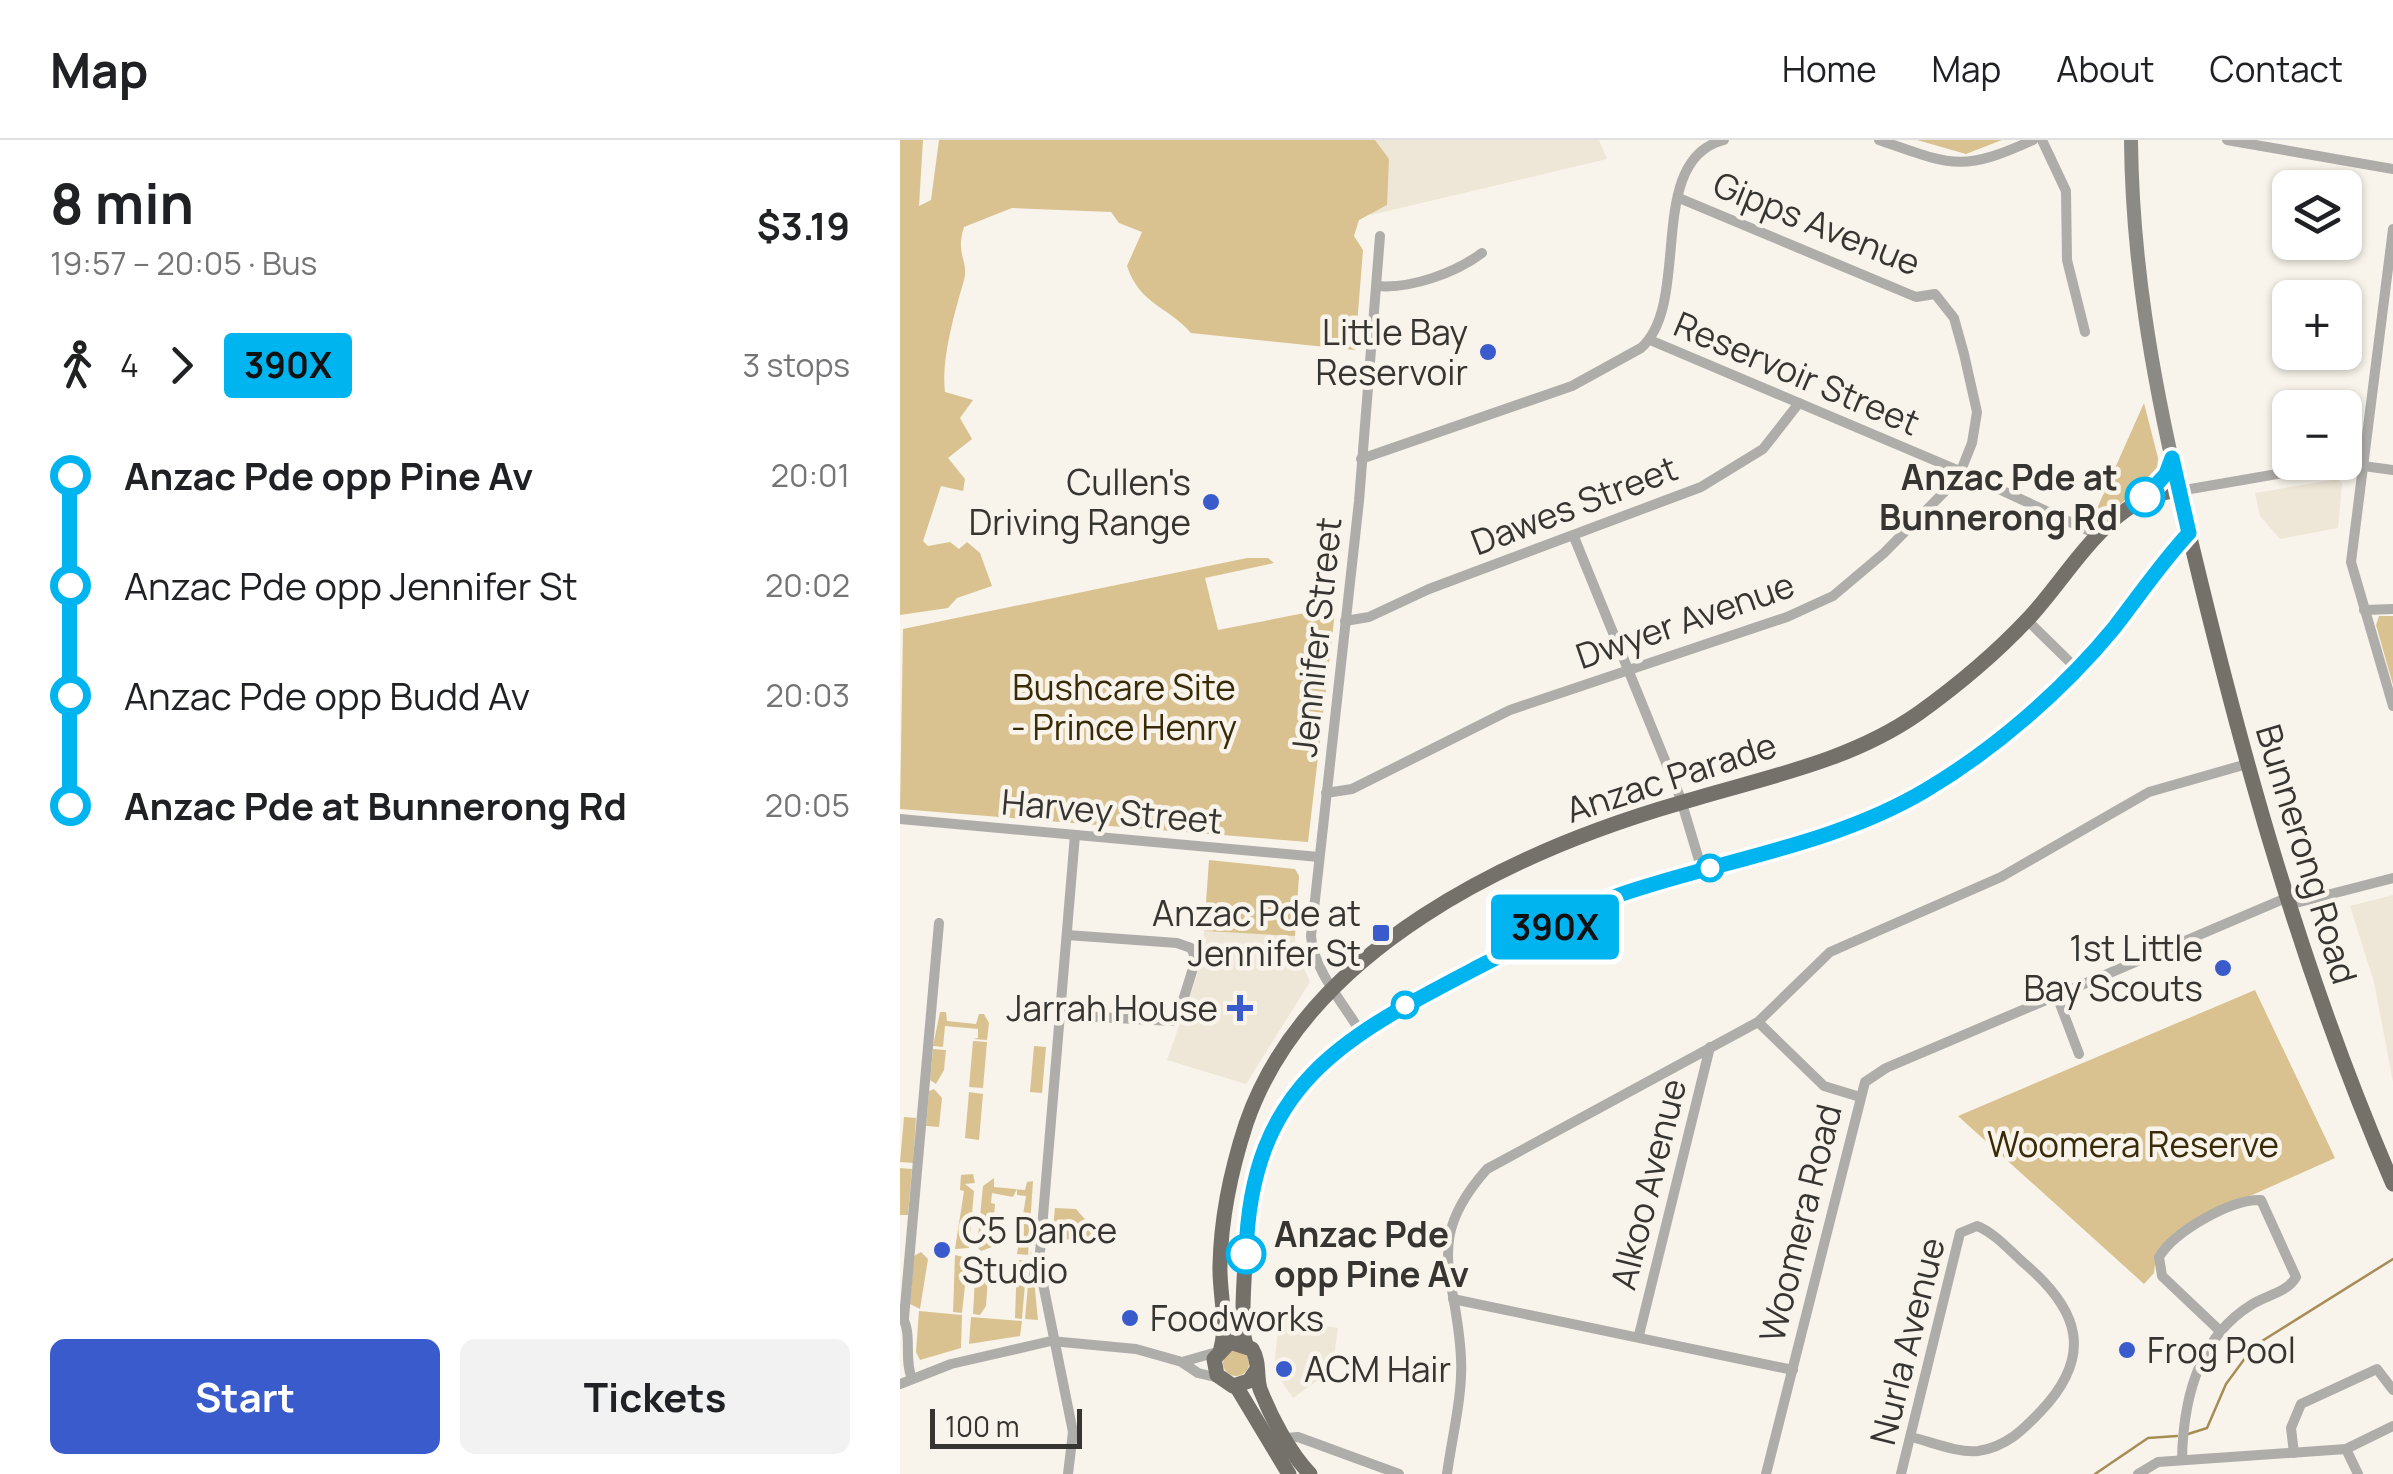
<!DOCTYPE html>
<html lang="en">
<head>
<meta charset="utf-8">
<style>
	body { margin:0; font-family:Manrope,sans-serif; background:#f2f2f2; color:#202124; height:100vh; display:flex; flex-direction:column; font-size:38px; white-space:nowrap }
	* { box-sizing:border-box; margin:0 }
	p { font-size:32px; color:#757577 }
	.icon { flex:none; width:55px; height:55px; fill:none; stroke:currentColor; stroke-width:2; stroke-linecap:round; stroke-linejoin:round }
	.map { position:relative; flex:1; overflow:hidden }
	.details { display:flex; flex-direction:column; background:#fff; width:900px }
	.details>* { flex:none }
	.badge { padding:0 20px; border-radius:8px; font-size:35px; line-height:65px }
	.controls { position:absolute; left:1372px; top:30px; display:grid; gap:20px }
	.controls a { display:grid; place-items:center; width:90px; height:90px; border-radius:15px; background:#fff; box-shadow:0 2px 8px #0004; font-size:50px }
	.scale { position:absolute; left:30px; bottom:25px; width:152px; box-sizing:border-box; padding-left:10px; border:5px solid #363531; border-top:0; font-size:28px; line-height:35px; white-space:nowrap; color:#363531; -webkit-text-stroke:8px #f8f4eb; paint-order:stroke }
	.map>.badge { position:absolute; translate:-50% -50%; box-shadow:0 0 0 5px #fff }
	.legs { display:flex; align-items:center; gap:15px; height:110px; padding:0 50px; font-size:32px }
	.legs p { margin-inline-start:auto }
	.summary { display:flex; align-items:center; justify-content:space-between; height:170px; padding:0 50px }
	h1 { font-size:55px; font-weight:700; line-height:75px }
	.action { display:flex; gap:20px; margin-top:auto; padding:20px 50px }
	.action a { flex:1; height:115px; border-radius:15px; background:#395bcc; color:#fff; font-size:40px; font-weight:700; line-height:115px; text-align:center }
	.action a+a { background:#f2f2f2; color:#202124 }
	ul { padding:0 50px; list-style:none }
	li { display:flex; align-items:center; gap:35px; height:110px; font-size:38px }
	li i { display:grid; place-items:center; width:15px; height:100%; margin:0 12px; background:currentColor }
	li i::after { content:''; width:25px; height:25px; margin:-12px; border:8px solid; border-radius:50%; background:#fff }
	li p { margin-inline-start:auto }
	li:first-child i { background:linear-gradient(#0000 50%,currentColor 0) }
	li:last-child i { background:linear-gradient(currentColor 50%,#0000 0) }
	header { display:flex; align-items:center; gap:60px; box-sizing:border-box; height:140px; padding:0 50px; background:#fff; border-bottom:2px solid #e0e0e0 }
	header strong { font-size:48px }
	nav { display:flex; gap:55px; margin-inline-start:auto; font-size:35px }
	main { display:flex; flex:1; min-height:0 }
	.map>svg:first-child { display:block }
	.built { fill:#eee7d8 }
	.green { fill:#d9c290 }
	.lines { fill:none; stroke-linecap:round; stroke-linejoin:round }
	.stream { stroke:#a68d55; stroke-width:2.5 }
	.minor { stroke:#aeada9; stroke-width:10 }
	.secondary { stroke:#8c8a85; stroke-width:14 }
	.primary { stroke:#74716b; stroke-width:15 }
	.line-1-casing { stroke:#fff; stroke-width:22 }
	.line-1 { stroke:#00b5ef; stroke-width:15 }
	.poi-dot { fill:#395bcc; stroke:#f8f4eb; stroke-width:4 }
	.stop-1-dot { fill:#fff; stroke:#00b5ef; stroke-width:5 }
	.labels { text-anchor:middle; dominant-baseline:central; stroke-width:9; stroke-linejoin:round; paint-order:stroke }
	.street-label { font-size:35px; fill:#363531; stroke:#f8f4eb }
	.poi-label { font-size:35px; fill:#363531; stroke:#f8f4eb; text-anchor:end }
	.stop-label { font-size:35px; font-weight:bold; fill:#363531; stroke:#f8f4eb; text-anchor:end }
	.park-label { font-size:35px; fill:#392b07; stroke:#f8f4eb }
</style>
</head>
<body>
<header>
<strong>Map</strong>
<nav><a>Home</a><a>Map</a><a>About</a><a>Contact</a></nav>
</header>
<main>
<section class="details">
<div class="summary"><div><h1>8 min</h1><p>19:57 – 20:05 · Bus</p></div><b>$3.19</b></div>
<div class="legs"><svg class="icon" aria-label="walk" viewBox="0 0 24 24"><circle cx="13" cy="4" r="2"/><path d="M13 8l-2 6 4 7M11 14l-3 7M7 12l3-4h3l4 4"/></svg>4<svg class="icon" aria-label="forward" viewBox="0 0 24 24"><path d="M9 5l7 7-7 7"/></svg><b class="badge" style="background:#00b5ef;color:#111">390X</b><p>3 stops</p></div>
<ul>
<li><i style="color:#00b5ef"></i><b>Anzac Pde opp Pine Av</b><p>20:01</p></li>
<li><i style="color:#00b5ef"></i><span>Anzac Pde opp Jennifer St</span><p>20:02</p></li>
<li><i style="color:#00b5ef"></i><span>Anzac Pde opp Budd Av</span><p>20:03</p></li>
<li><i style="color:#00b5ef"></i><b>Anzac Pde at Bunnerong Rd</b><p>20:05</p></li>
</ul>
<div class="action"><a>Start</a><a>Tickets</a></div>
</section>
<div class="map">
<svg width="1493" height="1334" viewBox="0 0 1493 1334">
	<rect width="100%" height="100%" fill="#f8f4eb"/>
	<g class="built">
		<polygon points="408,0 699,0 707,19 471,75"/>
		<polygon points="1438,339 1442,343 1438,388 1380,399 1360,376 1355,353"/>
		<polygon points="1493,755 1493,942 1474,842 1450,766"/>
		<polygon points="304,791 395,796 396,810 410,842 346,944 267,920 302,821"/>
		<polygon points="379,1178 438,1188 432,1230 393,1258 374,1230"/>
	</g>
	<g class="green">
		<path d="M0 0H23L19 66 31 60 39 0H475L489 19 487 65 459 80 454 96 463 110 455 210 291 193C268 166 240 165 227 126L242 92 219 83 211 72 112 68 64 87C55 115 69 120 64 140 55 172 41 218 45 252L73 260 60 278 72 299 48 318 65 339 63 351 41 346 23 401 28 406 50 402 59 409 67 402 80 413 92 446 57 458 48 468 0 475Z"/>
		<polygon points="1017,0 1102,0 1066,14"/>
		<polygon points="1244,263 1258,318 1257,331 1216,368 1195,373"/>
		<polygon points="347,418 368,418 374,423 305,438 318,490 430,468 435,472 408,702 0,669 3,489"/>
		<polygon points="1479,476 1493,476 1493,545 1476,485"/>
		<polygon points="309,720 395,729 399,736 395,796 304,791"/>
		<polygon points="1355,850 1435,1018 1285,1085 1256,1115 1254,1133 1244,1144 1058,976"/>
		<polygon points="40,872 46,872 47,881 76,884 79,874 84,874 89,883 87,900 73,899 78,898 78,889 45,886 43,907 33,906"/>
		<polygon points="73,901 87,902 83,948 69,947"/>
		<polygon points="134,906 146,907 142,953 130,952"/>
		<polygon points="33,909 46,910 44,930 36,944 30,940"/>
		<polygon points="34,949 42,958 39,987 26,986 29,951"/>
		<polygon points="69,952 83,954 79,1000 65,998"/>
		<polygon points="4,977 16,978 13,1023 0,1022"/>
		<polygon points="0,1028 12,1029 8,1075 0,1075"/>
		<polygon points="73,1034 75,1043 65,1044 74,1051 69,1108 55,1109 64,1051 60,1050 61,1035"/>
		<polygon points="94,1038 94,1047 125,1050 127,1042 133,1041 128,1115 117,1114 126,1056 117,1055 117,1049 113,1057 92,1053 91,1063 95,1064 92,1107 81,1111 77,1107 83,1046"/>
		<polygon points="155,1068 176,1069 197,1093 198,1102 152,1098"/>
		<polygon points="131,1110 138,1180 125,1179"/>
		<polygon points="21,1112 28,1119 20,1169 10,1164 14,1116"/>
		<polygon points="55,1115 68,1118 62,1173 53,1172"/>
		<polygon points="81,1117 89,1123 86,1166 80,1175 73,1174 76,1120"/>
		<polygon points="117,1120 127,1121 122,1179 115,1178"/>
		<polygon points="19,1171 62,1175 61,1208 20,1220 16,1212"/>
		<polygon points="71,1177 122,1181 120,1196 69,1204"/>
		<circle cx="336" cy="1223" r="13"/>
	</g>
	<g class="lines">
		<g class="stream">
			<polyline points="1285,1295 1307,1288 1326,1244 1354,1206 1493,1119"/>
			<polyline points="1195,1334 1248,1298 1277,1296"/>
		</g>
		<g class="minor">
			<path d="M979 0C1051 25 1061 33 1133 0"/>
			<polyline points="1142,0 1166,51 1167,120 1185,192"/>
			<polyline points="1327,0 1493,29"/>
			<polyline points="1493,89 1451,422 1493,566"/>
			<path d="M477 146C511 149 555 133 582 113"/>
			<polyline points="750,200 1062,332 1198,395"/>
			<path d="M461 319 672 246 741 208C793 162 744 20 824 0"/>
			<polyline points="1279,351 1441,323 1493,330"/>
			<polyline points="674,397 780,657 802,730"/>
			<polyline points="1464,470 1493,469"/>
			<polyline points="1127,480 1176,528"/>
			<polyline points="445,481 469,477 529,449 801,347 863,309 899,263"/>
			<polyline points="426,653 452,649 610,570 887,477 933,456 984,413 1058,338 1072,303 1077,272 1064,214 1054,178 1035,154 1016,157 779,58"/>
			<polyline points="0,679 419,717"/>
			<polyline points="1388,765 1493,738"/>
			<polyline points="1157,856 1179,914"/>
			<polyline points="160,875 272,881 279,873 296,819 291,808 277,803 167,795"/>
			<polyline points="858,882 924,946 960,957"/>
			<path d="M460 891C443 863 413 829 411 796L459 361 480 96"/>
			<polyline points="553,1159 893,1230"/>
			<path d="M0 1174C14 1191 3 1218 12 1239"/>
			<polyline points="4,1178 39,783"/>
			<polyline points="739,1195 810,907"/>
			<polyline points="283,1223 298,1233 319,1238"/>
			<polyline points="0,1244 51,1224 151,1201 236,1209 282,1222 317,1212"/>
			<polyline points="385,1298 398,1297 499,1334"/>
			<polyline points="1446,1309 1458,1334"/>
			<polyline points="1394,1313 1391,1288 1401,1264 1477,1229 1493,1250"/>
			<path d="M1282 1320C1283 1261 1298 1198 1351 1165 1366 1155 1387 1153 1396 1137L1361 1060C1331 1059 1275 1091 1259 1117L1262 1136 1320 1191"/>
			<polyline points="168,1334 173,1292 139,1124 175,695"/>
			<path d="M547 1334C552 1297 563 1255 561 1218 557 1133 522 1102 587 1029L858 882 930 812 1101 737 1249 652 1347 624"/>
			<polyline points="866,1334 965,942 986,928 1386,758"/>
			<path d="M1001 1334 1060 1093 1077 1086C1095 1093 1110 1111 1125 1124 1179 1170 1194 1215 1141 1271 1123 1290 1106 1307 1078 1311 1057 1313 1032 1302 1011 1297"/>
			<polyline points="1238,1334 1258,1322 1446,1309 1493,1286"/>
		</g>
		<g class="secondary">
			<path d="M1231 0C1232 119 1252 235 1279 351"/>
			<polyline points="1243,360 1266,335 1271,319"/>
		</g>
		<g class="primary">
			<path d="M346 1204C339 1187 346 1101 350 1078 376 918 466 885 596 818 638 796 680 767 725 753 824 722 934 704 1025 651 1094 610 1163 550 1213 488 1239 456 1261 423 1289 393"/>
			<path d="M321 1208C328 1181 319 1152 320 1125 321 1079 332 1027 346 984 406 809 614 711 780 663 861 638 948 623 1019 573 1058 545 1095 514 1128 479 1169 436 1212 352 1279 351 1334 587 1396 821 1493 1044"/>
			<path d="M357 1229 349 1241 333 1246 317 1235 314 1219 330 1202 352 1209C360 1222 356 1235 360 1249 371 1277 389 1312 410 1334"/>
			<polyline points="336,1246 389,1334"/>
		</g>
	</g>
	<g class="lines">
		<g class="line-1-casing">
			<path id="line-1" d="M346 1114C351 940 448 895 584 824 628 802 672 772 719 755 820 720 932 706 1026 650 1095 609 1163 550 1214 488 1239 456 1261 423 1289 393L1272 318 1266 334 1245 357"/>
		</g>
		<use href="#line-1" class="line-1"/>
	</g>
	<g class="poi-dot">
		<circle cx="588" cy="212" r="10"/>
		<circle cx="311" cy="362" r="10"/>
		<rect x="471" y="783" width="20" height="20" rx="5"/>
		<circle cx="1323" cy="828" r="10"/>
		<path d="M335 853h10v10h10v10h-10v10h-10v-10h-10v-10h10z"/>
		<circle cx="42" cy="1110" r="10"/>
		<circle cx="230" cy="1178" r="10"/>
		<circle cx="1227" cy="1210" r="10"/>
		<circle cx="384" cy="1229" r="10"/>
	</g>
	<g class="stop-1-dot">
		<circle cx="1245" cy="357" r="18"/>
		<circle cx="810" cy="728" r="12"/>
		<circle cx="505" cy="865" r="12"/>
		<circle cx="346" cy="1114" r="18"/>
	</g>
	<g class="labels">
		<g class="street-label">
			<text transform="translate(917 83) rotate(22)">Gipps Avenue</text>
			<text transform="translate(897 233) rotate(23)">Reservoir Street</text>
			<text transform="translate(674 365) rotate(-21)">Dawes Street</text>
			<text transform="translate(785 480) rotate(-19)">Dwyer Avenue</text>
			<text transform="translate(416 497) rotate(-84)">Jennifer Street</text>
			<text transform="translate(771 637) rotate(-18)">Anzac Parade</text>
			<text transform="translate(212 671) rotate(5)">Harvey Street</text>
			<text transform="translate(1407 714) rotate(73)">Bunnerong Road</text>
			<text transform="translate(748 1044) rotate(-76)">Alkoo Avenue</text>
			<text transform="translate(900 1083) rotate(-76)">Woomera Road</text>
			<text transform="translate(1007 1201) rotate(-76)">Nurla Avenue</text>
		</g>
		<g class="poi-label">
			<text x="568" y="192">Little Bay<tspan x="568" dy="40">Reservoir</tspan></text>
			<text x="291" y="342">Cullen's<tspan x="291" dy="40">Driving Range</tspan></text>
			<text x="461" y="773">Anzac Pde at<tspan x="461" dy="40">Jennifer St</tspan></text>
			<text x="1303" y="808">1st Little<tspan x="1303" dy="40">Bay Scouts</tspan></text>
			<text x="318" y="868">Jarrah House</text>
			<text x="62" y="1090" text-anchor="start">C5 Dance<tspan x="62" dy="40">Studio</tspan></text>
			<text x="250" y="1178" text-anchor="start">Foodworks</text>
			<text x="1247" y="1210" text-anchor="start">Frog Pool</text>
			<text x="404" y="1229" text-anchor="start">ACM Hair</text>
		</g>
		<g class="stop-label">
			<text x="1218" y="337">Anzac Pde at<tspan x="1218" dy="40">Bunnerong Rd</tspan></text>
			<text x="374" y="1094" text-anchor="start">Anzac Pde<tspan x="374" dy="40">opp Pine Av</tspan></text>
		</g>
		<g class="park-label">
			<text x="224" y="547">Bushcare Site<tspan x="224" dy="40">- Prince Henry</tspan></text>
			<text x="1233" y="1004">Woomera Reserve</text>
		</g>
	</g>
</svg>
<div class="controls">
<a><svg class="icon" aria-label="layers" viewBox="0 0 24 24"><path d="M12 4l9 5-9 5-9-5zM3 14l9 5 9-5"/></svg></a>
<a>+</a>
<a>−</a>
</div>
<div class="scale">100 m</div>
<b class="badge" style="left:655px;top:787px;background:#00b5ef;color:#111">390X</b>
</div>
</main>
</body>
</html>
